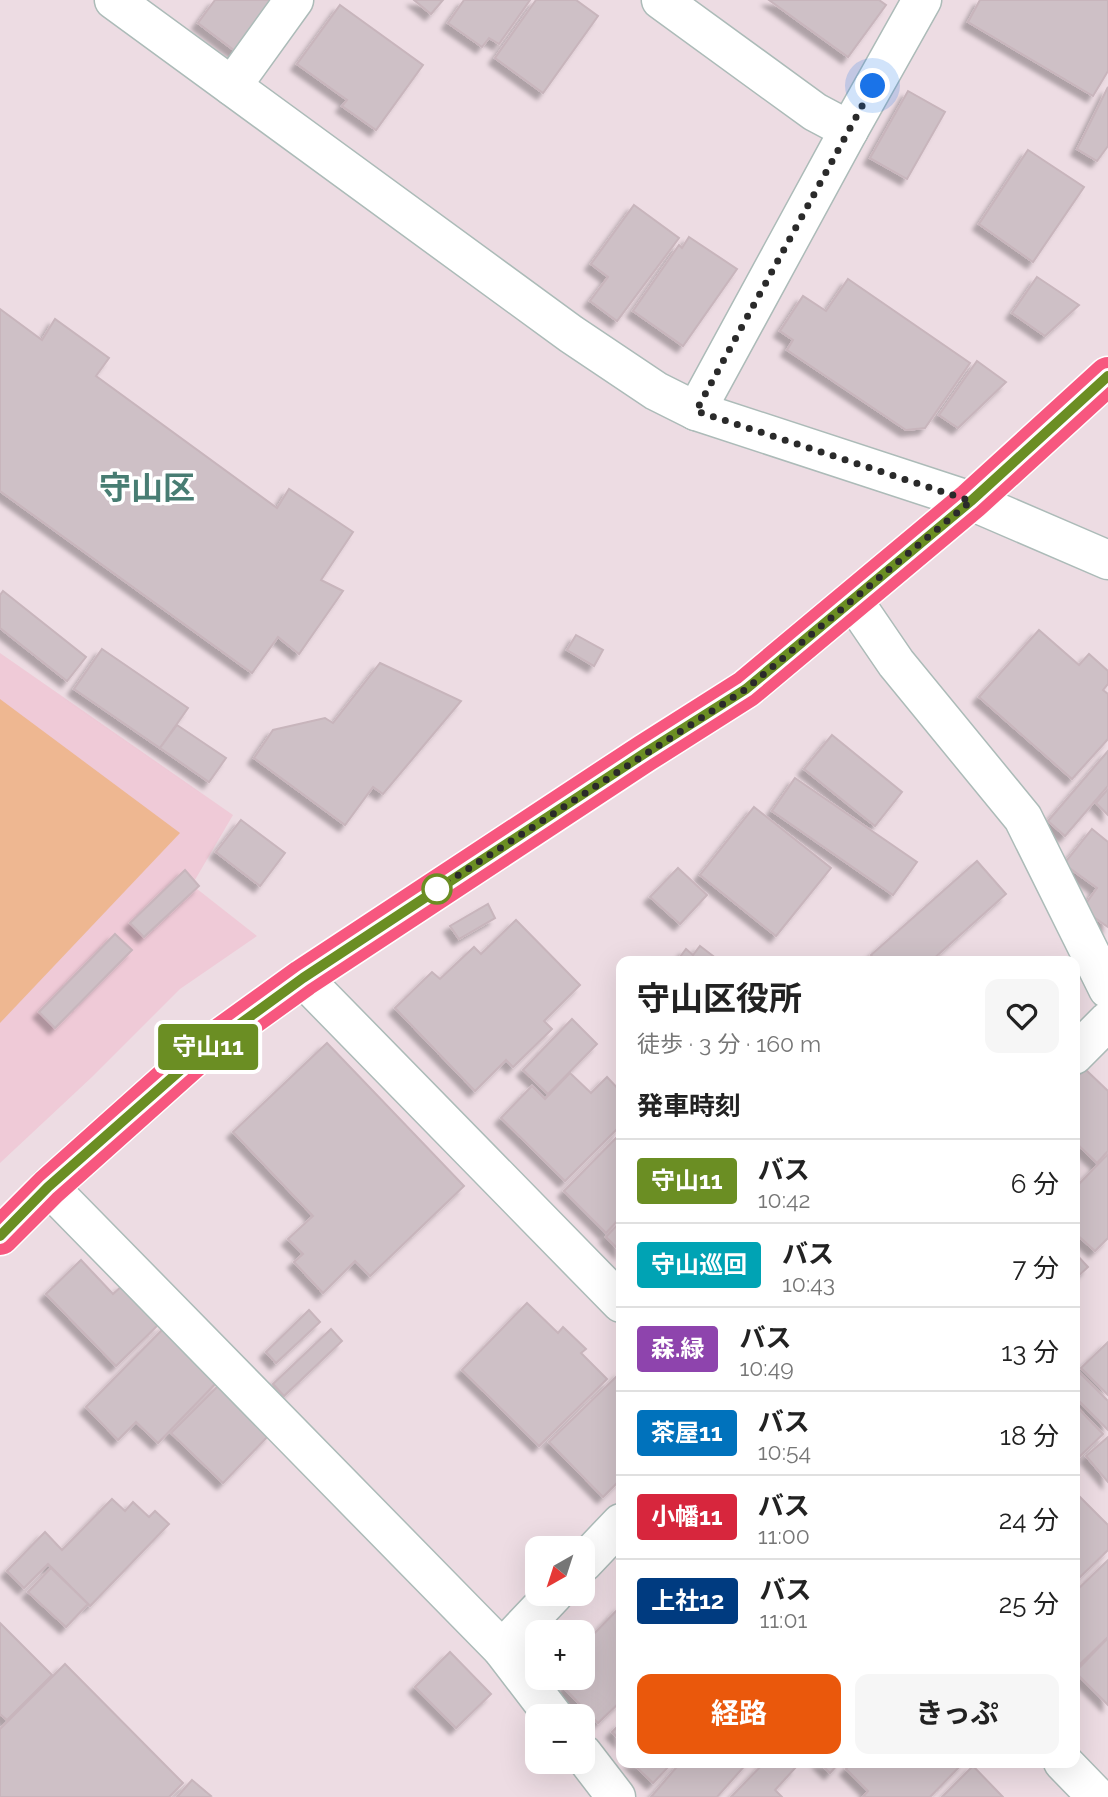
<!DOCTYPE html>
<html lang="ja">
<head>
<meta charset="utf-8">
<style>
	body { margin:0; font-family:Raleway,"Noto Sans JP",sans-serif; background:#f6f6f6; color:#222; height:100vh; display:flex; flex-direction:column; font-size:26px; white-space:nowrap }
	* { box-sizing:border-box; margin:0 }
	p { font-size:23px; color:#767676 }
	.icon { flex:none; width:38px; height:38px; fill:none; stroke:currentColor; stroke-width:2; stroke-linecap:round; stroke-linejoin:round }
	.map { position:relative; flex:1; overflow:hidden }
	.sheet { position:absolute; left:616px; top:956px; width:464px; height:812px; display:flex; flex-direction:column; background:#fff; border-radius:14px; box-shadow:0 7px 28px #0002 }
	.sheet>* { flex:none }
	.badge { padding:0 14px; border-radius:5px; font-size:24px; line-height:46px }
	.needle { width:46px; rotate:219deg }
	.fabs { position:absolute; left:525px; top:1536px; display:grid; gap:14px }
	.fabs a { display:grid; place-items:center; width:70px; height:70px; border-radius:14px; background:#fff; box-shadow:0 7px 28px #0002; font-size:35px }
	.you { position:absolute; width:35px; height:35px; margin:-18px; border:5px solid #fff; border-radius:50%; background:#1a73e8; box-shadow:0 0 0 10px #1a73e833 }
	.map>.badge { position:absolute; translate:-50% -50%; box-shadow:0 0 0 4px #fff }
	h2 { padding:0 21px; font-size:26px; line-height:63px }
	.round { display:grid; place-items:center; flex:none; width:74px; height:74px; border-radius:14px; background:#f6f6f6 }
	.headline { display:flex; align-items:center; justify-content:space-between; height:119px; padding:0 21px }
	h1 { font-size:33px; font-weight:700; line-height:52px }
	.action { display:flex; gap:14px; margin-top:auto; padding:14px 21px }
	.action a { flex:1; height:80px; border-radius:14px; background:#ea580c; color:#fff; font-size:28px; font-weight:700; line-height:80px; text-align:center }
	.action a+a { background:#f6f6f6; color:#222 }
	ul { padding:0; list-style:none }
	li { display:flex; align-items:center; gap:21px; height:84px; padding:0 21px; border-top:2px solid #e0e0e0 }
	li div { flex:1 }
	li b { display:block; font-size:26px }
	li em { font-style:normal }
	li .badge { min-width:77px; font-weight:700; text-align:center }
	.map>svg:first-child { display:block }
	.education { fill:#efcad7 }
	.pitch { fill:#eeb791 }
	.building { fill:#cec0c6; stroke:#c8b5bc; stroke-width:2; filter:url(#shadow) }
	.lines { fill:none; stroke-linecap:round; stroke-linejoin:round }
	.street-casing { stroke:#acbbb8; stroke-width:41 }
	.secondary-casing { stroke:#acbbb8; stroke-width:41 }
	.primary-casing { stroke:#fff; stroke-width:41 }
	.street { stroke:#fff; stroke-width:38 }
	.secondary { stroke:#fff; stroke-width:38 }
	.primary { stroke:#f7577f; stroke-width:38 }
	.line-casing { stroke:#fff; stroke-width:16 }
	.line { stroke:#6b8e23; stroke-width:10 }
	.walk { stroke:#2a2a2a; stroke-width:7; stroke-dasharray:0 12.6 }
	.stop-dot { fill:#fff; stroke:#6b8e23; stroke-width:3.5 }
	.labels { text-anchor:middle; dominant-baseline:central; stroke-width:7; stroke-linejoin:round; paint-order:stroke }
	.district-label { font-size:32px; font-weight:bold; fill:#487d73; stroke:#fff }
</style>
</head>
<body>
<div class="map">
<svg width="1108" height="1797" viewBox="0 0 1108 1797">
	<defs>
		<filter id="shadow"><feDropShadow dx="-6" dy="6" stdDeviation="2" flood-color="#0004"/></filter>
	</defs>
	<rect width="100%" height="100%" fill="#eddce3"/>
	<polygon class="education" points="0,653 233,815 192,885 257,936 180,989 92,1077 0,1163"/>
	<polygon class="pitch" points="0,699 180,833 0,1023"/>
	<g class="building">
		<polygon points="215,0 279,0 239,54 198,23"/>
		<polygon points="414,0 443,0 431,14"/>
		<polygon points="464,0 530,0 499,44 489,38 482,47 448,23"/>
		<polygon points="536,0 576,0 598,16 543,93 495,58"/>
		<polygon points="769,0 879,0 886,5 848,57"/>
		<polygon points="980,0 1108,0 1108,71 1093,96 968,22"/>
		<polygon points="340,5 423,65 376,130 342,106 347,100 297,64"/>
		<polygon points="1108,87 1108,146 1097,161 1077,149"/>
		<polygon points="908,91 945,112 907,179 870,158"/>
		<polygon points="1028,150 1084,187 1033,262 979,224"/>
		<polygon points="634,205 679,238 617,321 590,301 608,277 591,264"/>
		<polygon points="689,237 737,269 683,346 633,311 679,245 682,248"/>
		<polygon points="1037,277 1079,305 1045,336 1012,313"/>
		<polygon points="848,279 970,363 925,428 906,430 787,350 793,340 780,331 803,296 826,311"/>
		<polygon points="0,309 42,340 55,319 109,358 96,376 277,508 289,489 353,532 321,580 343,591 299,654 278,637 252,673 0,491"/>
		<polygon points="977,361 1006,382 958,428 939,415"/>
		<polygon points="3,591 86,657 67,681 0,628 0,595"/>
		<polygon points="1039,630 1079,665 1089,654 1108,671 1108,684 1103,690 1108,694 1108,739 1072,779 979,697"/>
		<polygon points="576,635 603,650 594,666 567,650"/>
		<polygon points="102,649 188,708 160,748 74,689"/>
		<polygon points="380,663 461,701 383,794 373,787 345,825 254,758 273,730 325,718 333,723"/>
		<polygon points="177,725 226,758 209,782 160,748"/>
		<polygon points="832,735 902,792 875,826 804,769"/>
		<polygon points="1108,751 1108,786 1065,836 1048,821"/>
		<polygon points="795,778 917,862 893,895 772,811"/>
		<polygon points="1108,789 1108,815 1096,803"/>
		<polygon points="754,807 831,868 776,936 700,875"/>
		<polygon points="241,820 285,853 260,886 216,852"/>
		<polygon points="1092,829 1108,842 1108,927 1082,909 1097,888 1064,864"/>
		<polygon points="977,861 1006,894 931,961 876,961 871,955"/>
		<polygon points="678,868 707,895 680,924 650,897"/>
		<polygon points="185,870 199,886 144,937 130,923"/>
		<polygon points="488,904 495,918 459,939 450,926"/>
		<polygon points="516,920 580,985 544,1021 552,1029 513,1067 506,1060 475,1091 395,1008 432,972 440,979 474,947 481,954"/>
		<polygon points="115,934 132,950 55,1028 39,1012"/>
		<polygon points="700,946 717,959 716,961 677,961 686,949 693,955"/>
		<polygon points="572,1019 597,1044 548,1094 523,1070"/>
		<polygon points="327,1043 464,1186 370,1276 355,1261 323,1293 294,1262 303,1254 288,1239 313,1216 233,1132"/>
		<polygon points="1085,1069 1108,1091 1108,1151 1097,1163 1074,1141 1074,1080"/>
		<polygon points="570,1073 591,1093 607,1077 621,1092 621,1125 565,1181 501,1118 532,1086 545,1099"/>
		<polygon points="620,1134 621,1217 606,1233 564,1191"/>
		<polygon points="1108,1154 1108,1238 1095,1251 1074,1232 1074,1189"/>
		<polygon points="621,1221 621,1252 606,1237"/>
		<polygon points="1074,1252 1088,1267 1074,1280"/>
		<polygon points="81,1260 113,1294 123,1285 159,1324 116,1366 46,1294"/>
		<polygon points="527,1303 558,1333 563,1327 586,1349 581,1353 607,1379 539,1446 462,1370"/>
		<polygon points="309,1310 320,1322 276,1363 266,1352"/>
		<polygon points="167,1325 221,1378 158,1443 136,1422 118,1440 86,1407"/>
		<polygon points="331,1329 342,1341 284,1396 273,1384"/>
		<polygon points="1108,1342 1108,1395 1081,1368"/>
		<polygon points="1074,1367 1108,1401 1108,1430 1074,1396"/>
		<polygon points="621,1372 621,1479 603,1497 549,1442"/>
		<polygon points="219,1385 270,1434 223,1483 171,1433"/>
		<polygon points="1074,1404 1103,1434 1074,1462"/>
		<polygon points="1108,1437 1108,1482 1086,1456"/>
		<polygon points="1074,1491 1108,1525 1108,1550 1074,1583"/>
		<polygon points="112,1499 125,1511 133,1502 149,1517 155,1511 169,1524 90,1606 48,1564 24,1588 7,1571 45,1532 62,1550"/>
		<polygon points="1108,1560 1108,1637 1074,1670 1074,1593"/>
		<polygon points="51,1568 88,1604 66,1627 28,1592"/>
		<polygon points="621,1606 621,1701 598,1723 564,1688 573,1678 583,1678 583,1645"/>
		<polygon points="0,1623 52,1675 7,1720 0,1714"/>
		<polygon points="1108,1638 1108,1705 1075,1672"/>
		<polygon points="450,1652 491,1694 456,1728 415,1687"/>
		<polygon points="65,1664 183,1783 169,1797 0,1797 0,1729"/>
		<polygon points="621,1723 621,1741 612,1732"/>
		<polygon points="631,1762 673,1762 653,1783"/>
		<polygon points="681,1762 748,1762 717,1797 651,1797"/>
		<polygon points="765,1762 791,1762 796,1767 775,1790 782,1797 731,1797"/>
		<polygon points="819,1762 840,1762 830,1773"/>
		<polygon points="853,1762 964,1762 930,1797 863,1797 868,1791 846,1769"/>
		<polygon points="973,1766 1003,1797 942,1797"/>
		<polygon points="192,1780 211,1796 209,1797 177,1797"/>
	</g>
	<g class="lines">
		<g class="street-casing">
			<g id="street">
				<polyline points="114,0 571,334 656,391 696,411 971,501"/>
				<polyline points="661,0 815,112 849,130"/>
				<polyline points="232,86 294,0"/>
				<polyline points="696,411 849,130 922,0"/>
				<polyline points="853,600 896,663 1023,818 1108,989"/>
				<polyline points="303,978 621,1303"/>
				<polyline points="1074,1055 1108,1021"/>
				<polyline points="49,1187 502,1649 554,1717"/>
				<polyline points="583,1563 621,1523"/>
				<polyline points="502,1649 554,1594"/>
				<polyline points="583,1754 616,1797"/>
				<polyline points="1063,1762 1097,1797"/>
			</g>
		</g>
		<g class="secondary-casing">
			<polyline id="secondary" points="971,501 1108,560"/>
		</g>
		<g class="primary-casing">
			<polyline id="primary" points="0,1236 49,1187 199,1053 303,978 645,753 746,689 971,501 1108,376"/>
		</g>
		<use href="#street" class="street"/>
		<use href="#secondary" class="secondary"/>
		<use href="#primary" class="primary"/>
	</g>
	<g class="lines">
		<g class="line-casing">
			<polyline id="line" points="0,1236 48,1187 200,1053 303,978 645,753 746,689 971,501 1108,376"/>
		</g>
		<use href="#line" class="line"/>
		<polyline class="walk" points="437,889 746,689 971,501 696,411 873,86"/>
	</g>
	<circle class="stop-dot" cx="437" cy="889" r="14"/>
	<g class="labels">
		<g class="district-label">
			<text x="147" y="487">守山区</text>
		</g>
	</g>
</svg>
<div class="fabs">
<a><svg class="needle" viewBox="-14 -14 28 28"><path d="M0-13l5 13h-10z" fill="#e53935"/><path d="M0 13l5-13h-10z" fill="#767676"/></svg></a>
<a>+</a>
<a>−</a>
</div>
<div class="you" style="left:873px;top:86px"></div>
<b class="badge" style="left:208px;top:1047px;background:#6b8e23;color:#fff">守山11</b>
<section class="sheet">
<div class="headline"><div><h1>守山区役所</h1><p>徒歩 · 3 分 · 160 m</p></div><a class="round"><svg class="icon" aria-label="heart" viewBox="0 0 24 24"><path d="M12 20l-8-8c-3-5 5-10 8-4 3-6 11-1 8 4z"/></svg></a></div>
<h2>発車時刻</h2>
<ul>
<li><span class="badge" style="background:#6b8e23;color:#fff">守山11</span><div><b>バス</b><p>10:42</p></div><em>6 分</em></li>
<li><span class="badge" style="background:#00a3b4;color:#fff">守山巡回</span><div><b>バス</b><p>10:43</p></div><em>7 分</em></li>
<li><span class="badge" style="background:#8e44ad;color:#fff">森.緑</span><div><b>バス</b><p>10:49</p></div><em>13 分</em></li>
<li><span class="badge" style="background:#0072bc;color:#fff">茶屋11</span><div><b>バス</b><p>10:54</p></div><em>18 分</em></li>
<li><span class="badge" style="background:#d7263d;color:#fff">小幡11</span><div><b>バス</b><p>11:00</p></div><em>24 分</em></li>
<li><span class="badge" style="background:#003b80;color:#fff">上社12</span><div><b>バス</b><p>11:01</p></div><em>25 分</em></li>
</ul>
<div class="action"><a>経路</a><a>きっぷ</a></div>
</section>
</div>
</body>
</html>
